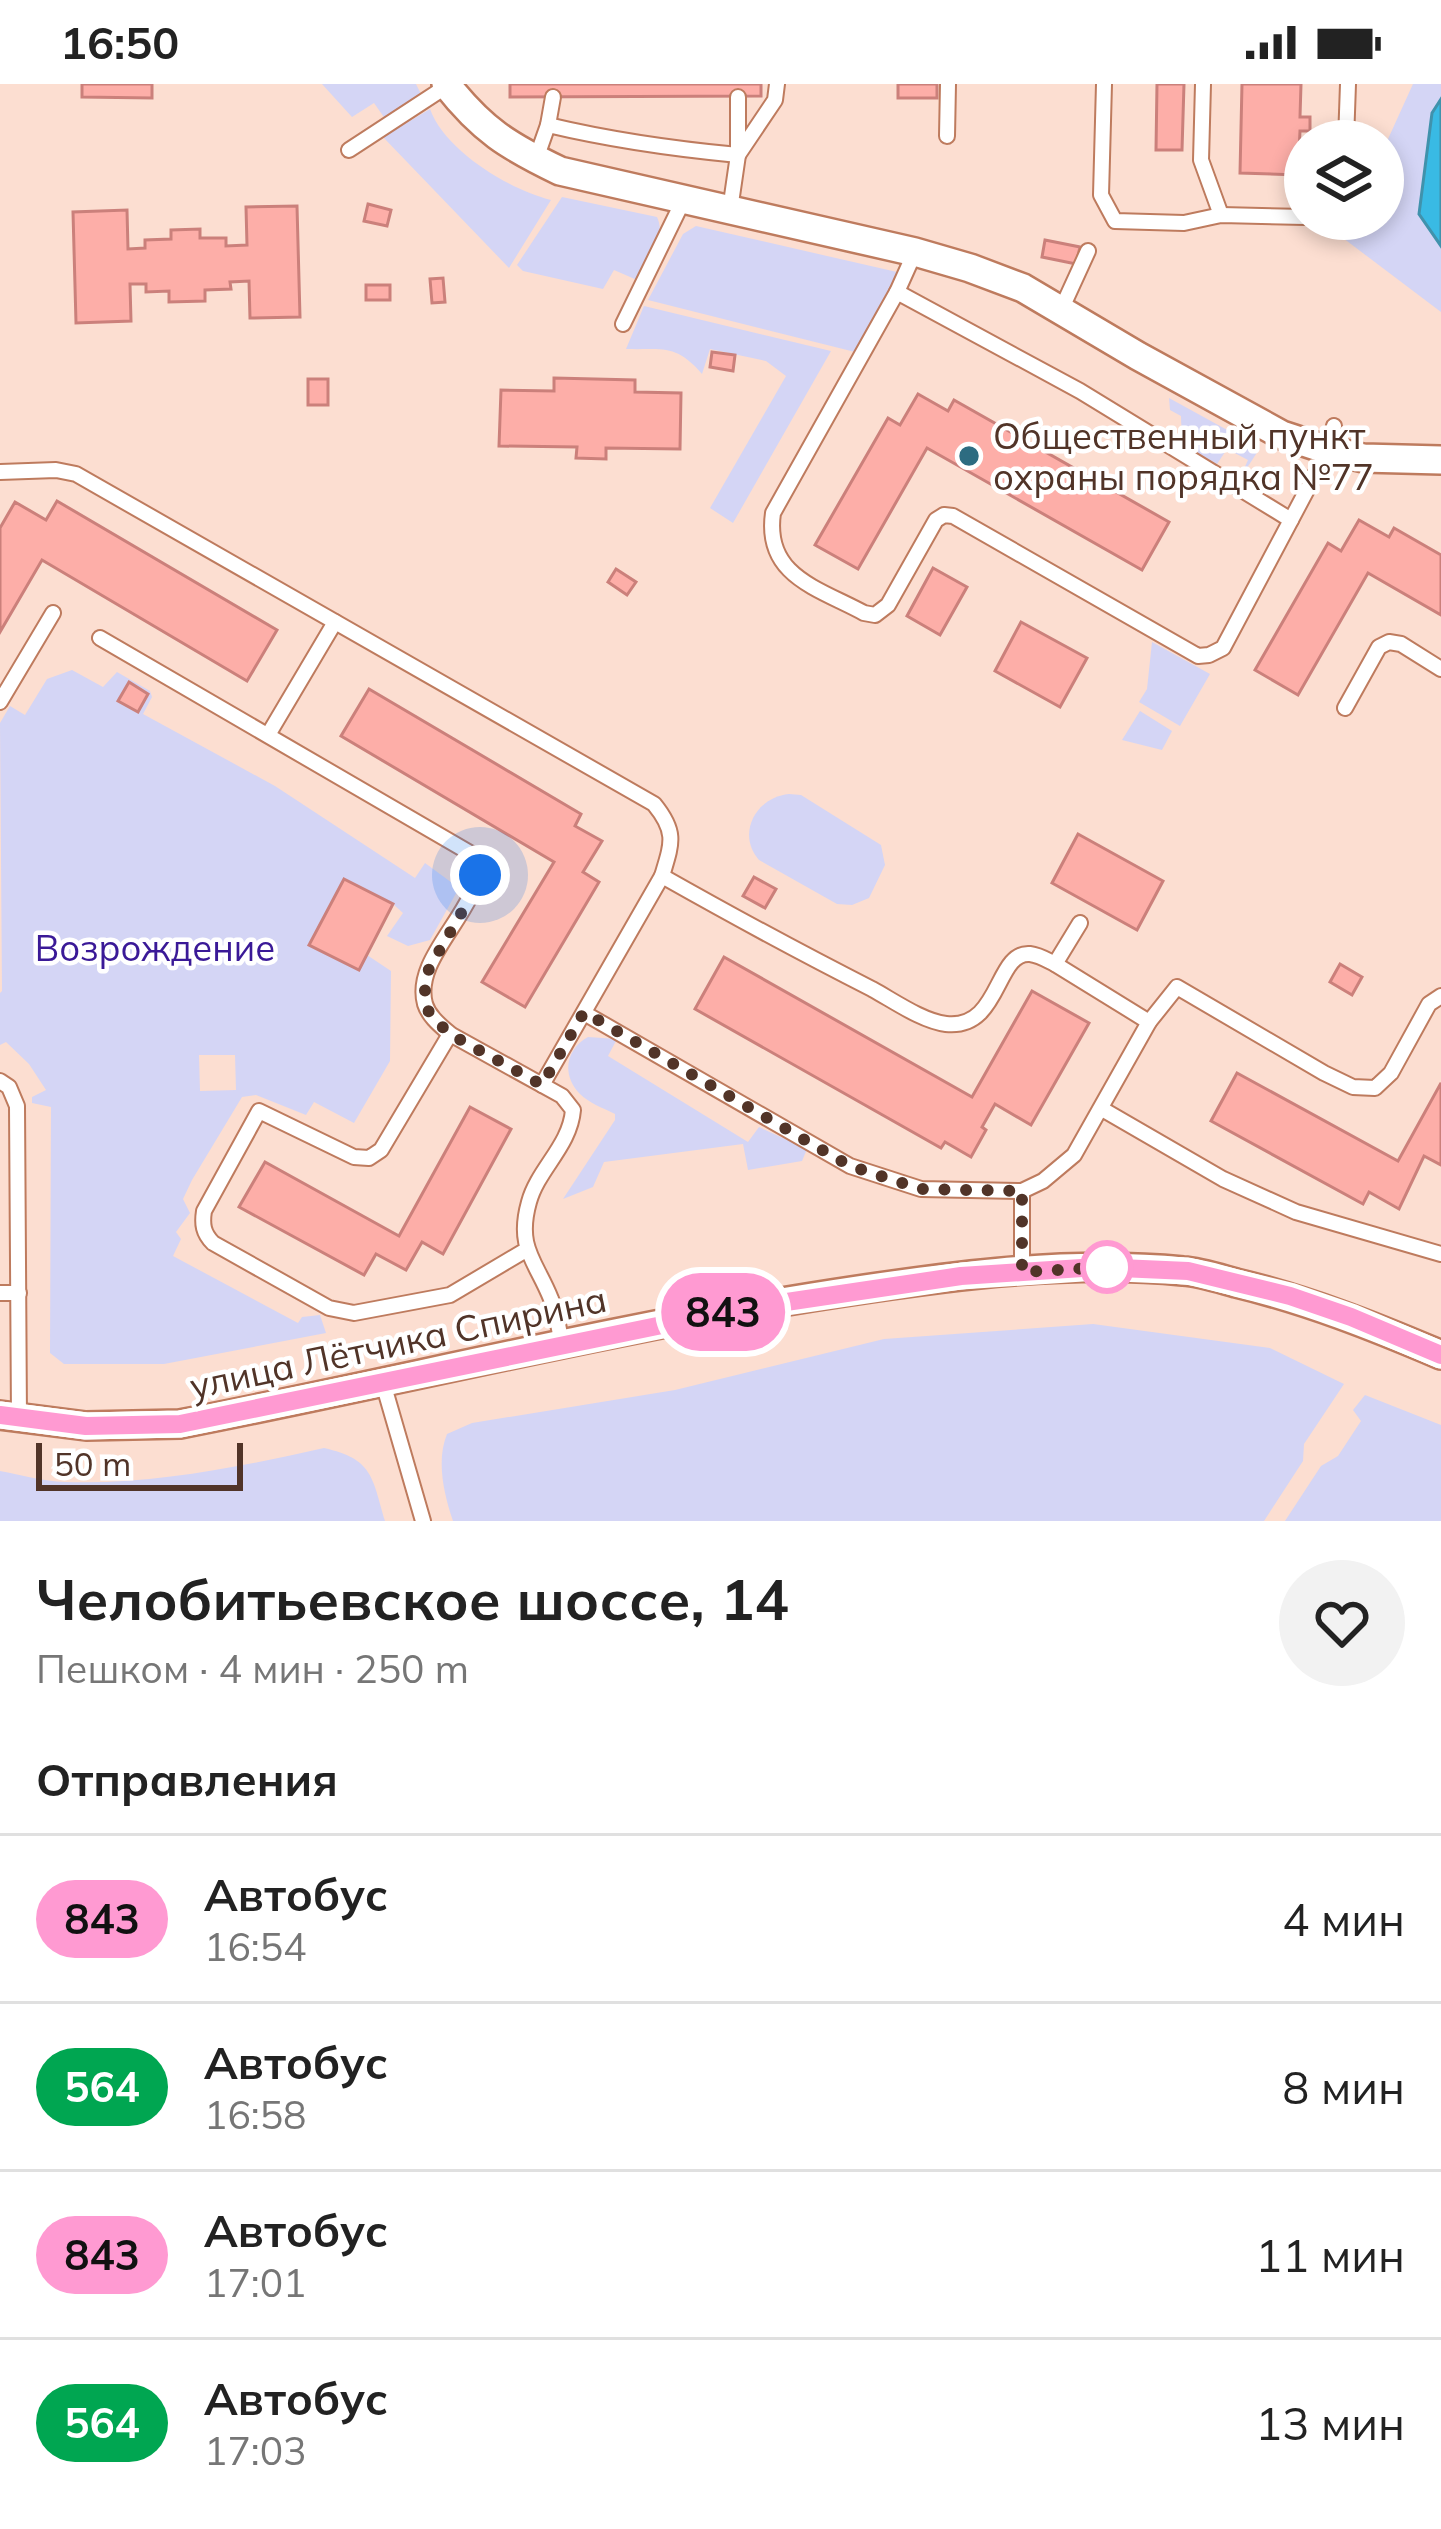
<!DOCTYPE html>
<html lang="ru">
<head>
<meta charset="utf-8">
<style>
	body { margin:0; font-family:Mulish,sans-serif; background:#f2f2f2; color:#222; height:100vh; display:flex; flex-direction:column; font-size:45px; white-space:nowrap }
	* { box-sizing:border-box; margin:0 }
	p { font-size:39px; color:#767676 }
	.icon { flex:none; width:66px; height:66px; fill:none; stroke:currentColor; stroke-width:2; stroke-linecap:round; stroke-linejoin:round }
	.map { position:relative; height:1437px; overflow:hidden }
	.sheet { display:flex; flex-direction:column; background:#fff; flex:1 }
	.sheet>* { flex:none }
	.badge { padding:0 24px; border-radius:39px; font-size:42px; line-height:78px }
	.controls { position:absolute; left:1284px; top:36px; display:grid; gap:24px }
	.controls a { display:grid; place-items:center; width:120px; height:120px; border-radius:50%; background:#fff; box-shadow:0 6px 18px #0003; font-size:60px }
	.scale { position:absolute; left:36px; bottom:30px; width:207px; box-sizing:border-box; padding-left:12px; border:6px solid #513428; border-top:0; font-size:33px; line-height:42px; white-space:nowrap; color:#513428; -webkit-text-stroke:9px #fff; paint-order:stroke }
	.you { position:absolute; width:60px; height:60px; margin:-30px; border:9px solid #fff; border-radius:50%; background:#1a73e8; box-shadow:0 0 0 18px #1a73e833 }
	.map>.badge { position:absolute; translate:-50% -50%; box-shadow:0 0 0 6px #fff }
	h2 { padding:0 36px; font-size:45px; line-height:108px }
	.round { display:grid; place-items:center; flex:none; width:126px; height:126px; border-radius:63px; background:#f2f2f2 }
	.summary { display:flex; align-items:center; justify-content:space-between; height:204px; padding:0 36px }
	h1 { font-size:57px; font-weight:700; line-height:90px }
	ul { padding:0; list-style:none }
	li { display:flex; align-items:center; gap:36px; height:168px; padding:0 36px; border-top:3px solid #e0e0e0 }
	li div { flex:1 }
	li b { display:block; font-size:45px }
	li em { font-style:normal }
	li .badge { min-width:132px; font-weight:700; text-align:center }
	.status { display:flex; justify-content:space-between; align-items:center; height:84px; padding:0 60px; background:#fff; direction:ltr }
	.status svg { height:33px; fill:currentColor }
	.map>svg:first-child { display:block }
	.green { fill:#d4d5f5; fill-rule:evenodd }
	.water { fill:#39bae4; stroke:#4092ac; stroke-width:3 }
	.building { fill:#fdaea8; stroke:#cb807b; stroke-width:3 }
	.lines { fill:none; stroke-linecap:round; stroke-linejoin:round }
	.service-casing { stroke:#be7b5e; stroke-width:18 }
	.minor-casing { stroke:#be7b5e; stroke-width:32 }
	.service { stroke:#fff; stroke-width:14 }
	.minor { stroke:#fff; stroke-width:27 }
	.line-casing { stroke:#fff; stroke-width:27 }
	.line { stroke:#ff9ad2; stroke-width:18 }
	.walk { stroke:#513428; stroke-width:12; stroke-dasharray:0 21.6 }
	.poi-dot { fill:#2d6c81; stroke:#fff; stroke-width:4.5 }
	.stop-dot { fill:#fff; stroke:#ff9ad2; stroke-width:6 }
	.labels { text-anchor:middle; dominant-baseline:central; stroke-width:9; stroke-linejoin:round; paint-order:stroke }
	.poi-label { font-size:36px; fill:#513428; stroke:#fff; text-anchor:start }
	.park-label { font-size:36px; fill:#3a1997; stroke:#fff }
	.street-label { font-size:36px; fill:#513428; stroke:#fff }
</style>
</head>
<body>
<div class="status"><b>16:50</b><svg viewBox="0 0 49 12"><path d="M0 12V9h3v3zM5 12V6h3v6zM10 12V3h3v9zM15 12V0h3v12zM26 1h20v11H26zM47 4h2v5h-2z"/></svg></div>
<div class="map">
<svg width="1441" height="1437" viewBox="0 0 1441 1437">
	<rect width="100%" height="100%" fill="#fcded1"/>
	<g class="green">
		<polygon points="322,0 416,0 421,10 386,36 374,19 352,33"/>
		<polygon points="1413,0 1441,0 1441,15 1432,29 1419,130 1441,162 1441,228 1343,154 1352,135 1383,135 1383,66"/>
		<path d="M430 25C445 67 510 106 551 116L509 184 383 53Z"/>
		<path d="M562 113 657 133C667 154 647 176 637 196L614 186 603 205 523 187 517 181Z"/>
		<polygon points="696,142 897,188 859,269 648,216 683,150"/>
		<path d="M644 222 831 267 733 439 710 424 786 292 766 277 710 265 702 290C676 260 664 266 626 265Z"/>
		<path d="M1169 314 1260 364 1239 396 1248 376 1227 365 1217 380C1192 365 1181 364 1181 332L1170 326Z"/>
		<polygon points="1152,558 1210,590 1180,642 1139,618 1147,605"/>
		<path d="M72 586 103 603 117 588 150 607 152 613 143 630 275 702 415 794 425 779 459 804 430 856 408 862 387 852 403 829 393 820 344 796 310 861 358 886 367 871 391 887 390 977 354 1039 314 1018 306 1031 256 1011 242 1013 192 1096 183 1115 190 1129 176 1148 181 1155 173 1172 298 1239 302 1233 320 1231 326 1249 164 1280H64L50 1269 51 1023 32 1019V1013L46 1006 29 980 6 958 0 961V909L2 907 0 639 10 622 25 631 47 595ZM199 971H235L236 1006 200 1007Z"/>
		<polygon points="1140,627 1172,647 1162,666 1122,656"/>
		<path d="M789 710 801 711 881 761 885 781 869 814 852 821 837 820 759 776C736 750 756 713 789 710Z"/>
		<path d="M588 953 617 955 608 972 748 1058 759 1043 807 1065 802 1077 748 1086 743 1060 604 1078 593 1103 563 1115 615 1036V1030C603 1024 589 1019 580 1010 561 991 566 965 588 953Z"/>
		<path d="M1093 1240 1270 1264 1344 1300 1304 1360 1303 1377 1264 1437H453C444 1410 436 1377 447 1350L472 1339 675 1306 884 1255Z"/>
		<polygon points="1365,1311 1441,1341 1441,1437 1285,1437 1321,1382 1338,1372 1361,1337 1353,1326"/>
		<path d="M324 1364C373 1375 372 1393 385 1437H0V1387C21 1391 43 1397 65 1398 153 1401 239 1383 324 1364Z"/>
	</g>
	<polygon class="water" points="1441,15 1441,162 1419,130 1432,29"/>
	<g class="building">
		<polygon points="82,0 152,0 152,14 82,13"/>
		<polygon points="510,0 761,0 761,12 510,13"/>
		<rect x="898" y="0" width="39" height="14"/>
		<polygon points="1157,0 1184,0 1182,66 1156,66"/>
		<polygon points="1242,0 1301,0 1300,33 1310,33 1310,47 1300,47 1298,91 1240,89"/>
		<polygon points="368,120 391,126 387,142 364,137"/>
		<polygon points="297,122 300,233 250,234 249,197 230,198 231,205 205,206 205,217 169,218 169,207 146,208 146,200 130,200 131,237 76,239 73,128 127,126 128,165 145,164 145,156 171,155 171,146 200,145 200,154 226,154 226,162 247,161 246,123"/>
		<polygon points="1045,156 1080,163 1076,180 1042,173"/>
		<polygon points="443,194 445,218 432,219 430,195"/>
		<rect x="366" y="201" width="24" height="15"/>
		<polygon points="712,268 735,271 733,287 710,283"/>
		<polygon points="554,294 635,296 635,308 681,309 680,365 606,364 606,375 576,374 577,363 499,362 501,306 554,307"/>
		<rect x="308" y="295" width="20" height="26"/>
		<polygon points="918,310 948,327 954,316 1169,438 1142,486 927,364 858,485 815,461 888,334 900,341"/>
		<polygon points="57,417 277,546 247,597 42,476 0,548 0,444 15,418 46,436"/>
		<polygon points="1359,436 1389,453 1394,444 1441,471 1441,531 1368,489 1298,611 1255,586 1328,459 1341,467"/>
		<polygon points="933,484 967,503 940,551 907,532"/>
		<polygon points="616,485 636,498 627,511 608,498"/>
		<polygon points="1021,538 1087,574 1060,623 995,587"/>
		<polygon points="129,598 148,610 138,628 118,617"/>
		<polygon points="369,605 581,730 575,742 602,757 583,788 599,798 525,923 482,898 554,778 341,652"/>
		<polygon points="1078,750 1163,797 1137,846 1052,799"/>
		<polygon points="754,793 776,805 765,824 743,812"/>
		<polygon points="344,795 393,820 359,886 309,861"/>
		<polygon points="724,873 972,1013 1032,907 1089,939 1031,1041 995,1020 982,1043 986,1046 971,1073 945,1058 941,1064 695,925"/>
		<polygon points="1340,880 1362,893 1352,911 1330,898"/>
		<polygon points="1237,989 1398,1077 1441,999 1441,1081 1424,1072 1399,1125 1369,1108 1363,1120 1211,1037"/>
		<polygon points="470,1023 511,1045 443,1170 422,1158 406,1186 376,1170 364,1191 239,1123 265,1078 399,1152"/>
	</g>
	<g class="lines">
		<g class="service-casing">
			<g id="service">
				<polyline points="1104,0 1101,111 1115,137 1184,139 1221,131 1305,133"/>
				<polyline points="1203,0 1201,76 1221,131"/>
				<path d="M548 41C611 56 674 65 738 71L775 16 777 0"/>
				<polyline points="947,52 948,0"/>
				<polyline points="1346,57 1348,0"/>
				<polyline points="349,66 447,2"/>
				<polyline points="536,75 548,41 553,13"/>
				<polyline points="730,126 738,71 738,13"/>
				<path d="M897 208 1080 307 1291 436 1223 564 1209 571 1198 572 953 432 944 431 936 436 888 521 875 531 864 529C818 504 764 492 773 429Z"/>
				<polyline points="897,208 915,168"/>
				<polyline points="1061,226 1088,167"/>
				<polyline points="623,240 684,115"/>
				<path d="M0 388 56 386 76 390 654 720C677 748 672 759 662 792L542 1001"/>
				<polyline points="1291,436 1328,366 1334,342"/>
				<path d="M100 554 470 769 479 777C481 827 412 872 425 920 429 933 441 942 450 950"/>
				<polyline points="0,618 53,529"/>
				<polyline points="1345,624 1379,563 1389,558 1401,560 1441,585"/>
				<polyline points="268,651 335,538"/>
				<path d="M662 792C731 831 801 869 872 905 894 917 922 937 946 940 1001 946 995 867 1030 870 1039 871 1047 876 1055 880"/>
				<polyline points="584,929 850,1082 921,1105 1022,1107 1043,1097 1074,1071 1149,938 1055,880 1080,839"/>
				<polyline points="1149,938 1177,903 1324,989 1353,1003 1375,1004 1391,989 1429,920 1441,912"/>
				<polyline points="0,997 9,1003 17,1022 19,1334"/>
				<polyline points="1102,1025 1223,1095 1296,1128 1441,1170"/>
				<path d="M526 1166 450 1211 354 1229 329 1224 213 1159C203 1149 202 1140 204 1127L259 1027 354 1073 369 1074 381 1066 450 950 562 1012 573 1026C570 1062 538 1085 529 1118 516 1164 536 1177 551 1215 557 1229 559 1246 562 1261"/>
				<polyline points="1022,1186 1022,1107"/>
				<polyline points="0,1209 19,1209"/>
				<polyline points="383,1299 423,1437"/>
			</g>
		</g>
		<g class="minor-casing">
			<g id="minor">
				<path d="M446 0C482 46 508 62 560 87L915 168 970 184 1023 204 1138 272 1282 351 1328 366 1363 374 1441 376"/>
				<path d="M0 1331 86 1342 180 1340C391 1299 600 1247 812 1213 933 1194 1060 1175 1183 1187 1200 1188 1218 1194 1236 1199 1307 1216 1373 1242 1441 1271"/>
			</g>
		</g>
		<use href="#service" class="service"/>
		<use href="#minor" class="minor"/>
	</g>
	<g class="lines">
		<g class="line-casing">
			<polyline id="line" points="0,1331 86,1342 180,1340 740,1225 961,1192 1097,1183 1188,1187 1290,1212 1351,1233 1441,1271"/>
		</g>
		<use href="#line" class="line"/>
		<polyline class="walk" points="480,791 477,802 430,883 425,894 425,920 431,932 450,950 542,1001 584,928 850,1082 921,1105 1022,1107 1022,1188 1107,1183"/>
	</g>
	<circle class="poi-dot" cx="969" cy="372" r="12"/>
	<circle class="stop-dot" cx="1107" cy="1183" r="24"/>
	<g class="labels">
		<g class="poi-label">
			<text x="993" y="351">Общественный пункт<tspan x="993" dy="41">охраны порядка №77</tspan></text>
		</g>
		<g class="park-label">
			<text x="155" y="863">Возрождение</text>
		</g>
		<g class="street-label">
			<text transform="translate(398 1258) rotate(-12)">улица Лётчика Спирина</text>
		</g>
	</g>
</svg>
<div class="controls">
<a><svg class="icon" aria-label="layers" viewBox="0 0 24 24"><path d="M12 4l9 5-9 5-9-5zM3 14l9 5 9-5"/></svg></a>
</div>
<div class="scale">50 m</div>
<div class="you" style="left:480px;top:791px"></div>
<b class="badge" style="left:723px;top:1228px;background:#ff9ad2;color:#111">843</b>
</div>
<section class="sheet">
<div class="summary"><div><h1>Челобитьевское шоссе, 14</h1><p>Пешком · 4 мин · 250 m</p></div><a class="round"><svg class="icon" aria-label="heart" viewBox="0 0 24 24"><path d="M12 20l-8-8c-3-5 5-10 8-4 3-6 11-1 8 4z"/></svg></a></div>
<h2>Отправления</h2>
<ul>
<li><span class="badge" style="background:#ff9ad2;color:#111">843</span><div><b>Автобус</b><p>16:54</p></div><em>4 мин</em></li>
<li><span class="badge" style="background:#00a651;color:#fff">564</span><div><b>Автобус</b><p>16:58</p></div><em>8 мин</em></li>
<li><span class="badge" style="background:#ff9ad2;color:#111">843</span><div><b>Автобус</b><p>17:01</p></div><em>11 мин</em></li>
<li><span class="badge" style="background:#00a651;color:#fff">564</span><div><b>Автобус</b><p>17:03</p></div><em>13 мин</em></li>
</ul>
</section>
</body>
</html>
